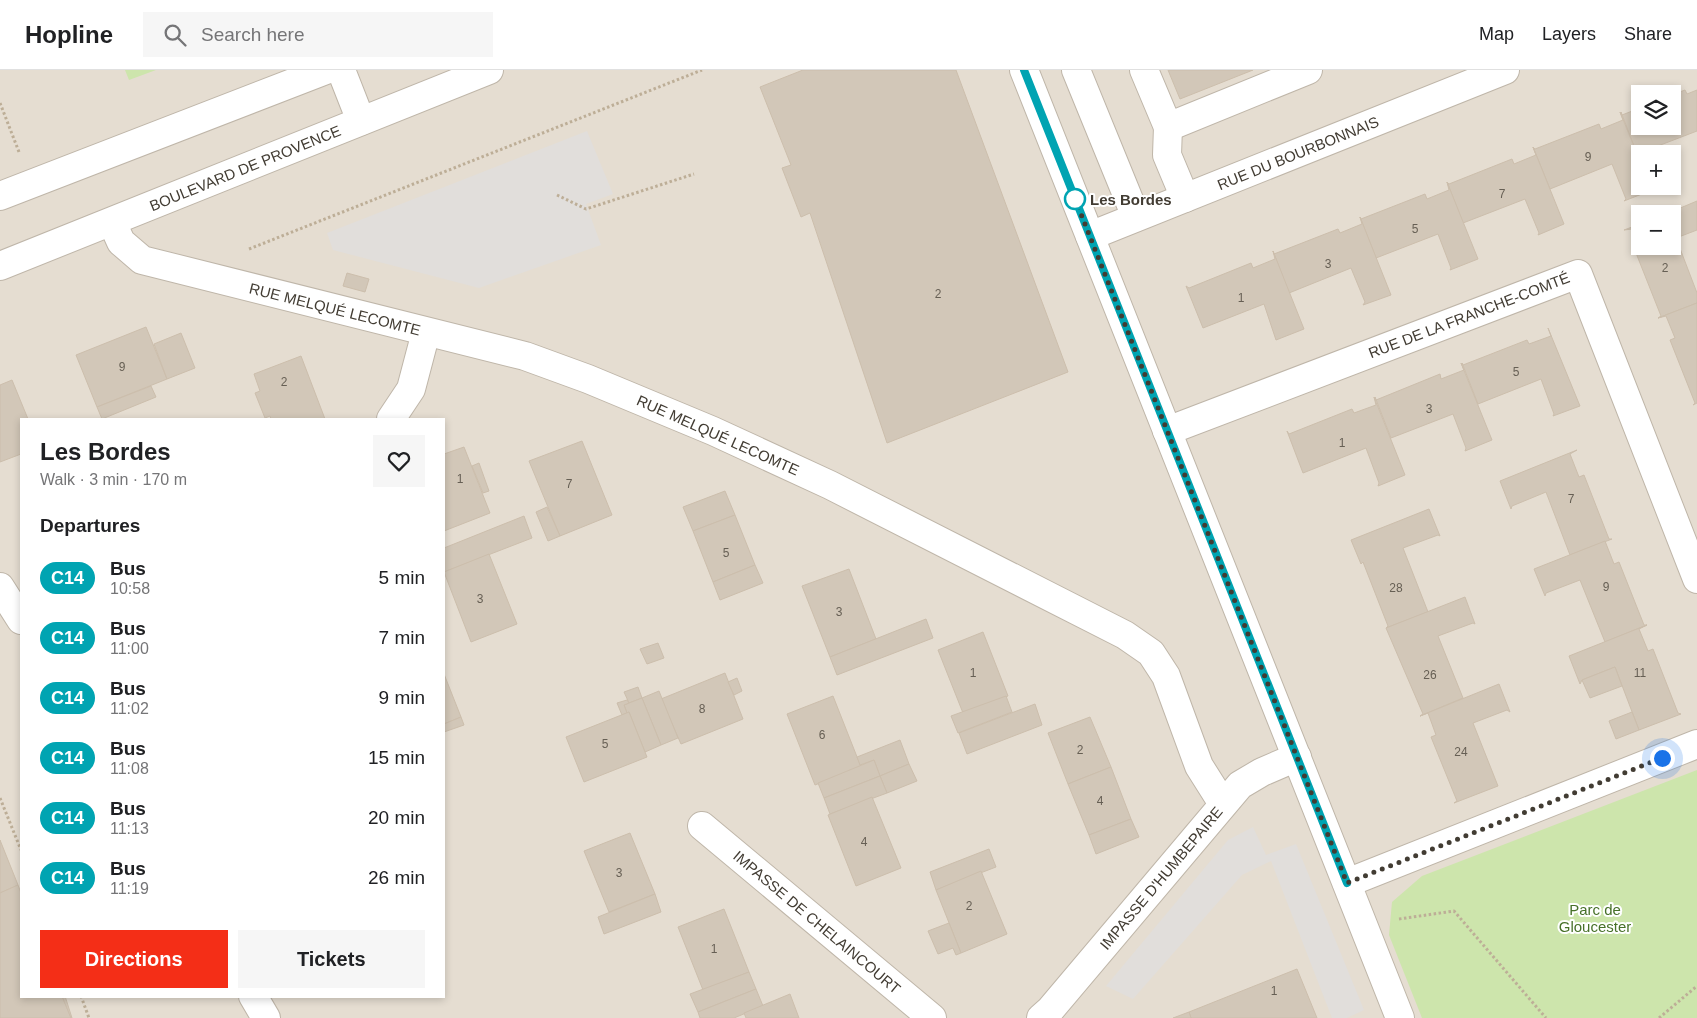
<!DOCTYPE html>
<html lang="en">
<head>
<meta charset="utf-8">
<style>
	body { margin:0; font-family:Arial,sans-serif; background:#f6f6f6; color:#202124; height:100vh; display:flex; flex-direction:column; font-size:19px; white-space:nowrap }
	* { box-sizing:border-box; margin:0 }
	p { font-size:16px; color:#757577 }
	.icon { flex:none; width:28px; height:28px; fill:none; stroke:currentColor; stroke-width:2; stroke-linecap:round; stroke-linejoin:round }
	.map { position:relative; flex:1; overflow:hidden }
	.drawer { position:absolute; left:20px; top:348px; width:425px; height:580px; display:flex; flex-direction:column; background:#fff; border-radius:0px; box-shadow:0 2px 8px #0003 }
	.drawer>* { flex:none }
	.badge { padding:0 10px; border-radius:16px; font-size:18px; line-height:32px }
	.controls { position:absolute; left:1631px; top:15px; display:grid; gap:10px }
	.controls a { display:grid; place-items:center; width:50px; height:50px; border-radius:0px; background:#fff; box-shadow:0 2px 8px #0003; font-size:25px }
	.you { position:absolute; width:25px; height:25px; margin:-12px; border:4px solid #fff; border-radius:50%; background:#1a73e8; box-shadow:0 0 0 8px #1a73e833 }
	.map>.badge { position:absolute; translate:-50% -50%; box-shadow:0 0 0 2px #fff }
	h2 { padding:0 20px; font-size:19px; line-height:45px }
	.round { display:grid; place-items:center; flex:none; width:52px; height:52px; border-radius:0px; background:#f6f6f6 }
	.overview { display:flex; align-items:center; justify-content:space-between; height:85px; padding:0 20px }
	h1 { font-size:24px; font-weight:800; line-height:38px }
	.button { display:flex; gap:10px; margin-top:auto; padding:10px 20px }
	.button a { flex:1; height:58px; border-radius:0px; background:#f42e17; color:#fff; font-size:20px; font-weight:800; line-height:58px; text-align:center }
	.button a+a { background:#f6f6f6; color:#202124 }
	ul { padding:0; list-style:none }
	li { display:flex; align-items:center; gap:15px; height:60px; padding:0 20px }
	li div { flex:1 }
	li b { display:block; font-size:19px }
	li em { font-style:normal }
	li .badge { min-width:55px; font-weight:700; text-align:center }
	header { display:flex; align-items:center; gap:30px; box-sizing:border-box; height:70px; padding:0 25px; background:#fff; border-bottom:1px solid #e0e0e0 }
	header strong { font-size:24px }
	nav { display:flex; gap:28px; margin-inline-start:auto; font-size:18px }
	.search { width:350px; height:45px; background:#f6f6f6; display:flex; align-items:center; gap:12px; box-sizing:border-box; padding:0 18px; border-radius:0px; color:#757577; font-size:19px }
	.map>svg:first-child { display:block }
	.residential { fill:#e5ddd1; fill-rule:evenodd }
	.green { fill:#cde5ac }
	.parking { fill:#e1dedb }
	.building { fill:#d2c7b8; stroke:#ccbeac }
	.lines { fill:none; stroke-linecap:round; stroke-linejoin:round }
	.minor-casing { stroke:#bfb6a9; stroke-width:30 }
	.path { stroke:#bdae97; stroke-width:3; stroke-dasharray:2.5 2.5; stroke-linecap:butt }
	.minor { stroke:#fff; stroke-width:28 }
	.line-casing { stroke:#fff; stroke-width:11 }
	.line { stroke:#00a4b2; stroke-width:8 }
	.walk { stroke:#423c33; stroke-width:5; stroke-dasharray:0 9 }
	.stop-dot { fill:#fff; stroke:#00a4b2; stroke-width:2.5 }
	.labels { text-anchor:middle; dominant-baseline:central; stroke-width:4; stroke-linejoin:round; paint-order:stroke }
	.number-label { font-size:12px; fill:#665f54 }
	.street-label { font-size:15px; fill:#423c33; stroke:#fff }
	.stop-label { font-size:15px; font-weight:bold; fill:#423c33; stroke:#fff; text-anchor:start }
	.park-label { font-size:15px; fill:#477129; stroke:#fff }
</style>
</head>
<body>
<header>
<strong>Hopline</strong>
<div class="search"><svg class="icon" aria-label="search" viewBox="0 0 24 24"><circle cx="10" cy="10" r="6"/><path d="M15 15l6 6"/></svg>Search here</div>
<nav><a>Map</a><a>Layers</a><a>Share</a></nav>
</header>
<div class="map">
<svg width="1697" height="948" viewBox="0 0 1697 948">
	<rect width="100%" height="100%" fill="#f1ece2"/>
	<path class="residential" d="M0 0H1697V948H0ZM1640 24H1672V56H1640ZM1640 84H1672V116H1640ZM1640 144H1672V176H1640ZM21 349H444V926H21Z"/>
	<g class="green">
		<polygon points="125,0 156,0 129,10"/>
		<polygon points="1697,700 1697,948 1422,948 1389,865 1392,832 1422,806"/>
	</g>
	<g class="parking">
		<polygon points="587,61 613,124 586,134 601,175 479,218 333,180 327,163"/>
		<polygon points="1253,757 1266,785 1296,774 1364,940 1347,948 1332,948 1271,791 1242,805 1133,929 1106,916 1228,770"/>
	</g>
	<g class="building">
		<polygon points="803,0 956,0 1068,302 887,373 810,143 801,147 782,98 791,95 760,17"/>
		<polygon points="1168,0 1253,0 1180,29"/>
		<polygon points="1685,20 1687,24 1697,20 1697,61 1637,84 1621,42 1622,45 1640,38 1640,56 1672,56 1672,25"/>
		<polygon points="1620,42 1640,91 1640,116 1650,116 1652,120 1624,131 1626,129 1612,94 1550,119 1533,77 1535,79 1599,54 1601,59 1623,50"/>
		<polygon points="1533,77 1564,154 1538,165 1539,163 1525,129 1463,153 1447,112 1449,114 1512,89 1514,94 1536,85"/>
		<polygon points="1447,112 1478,189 1450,200 1451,198 1438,164 1376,188 1360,147 1361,149 1425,124 1427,129 1449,120"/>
		<polygon points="1697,131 1697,160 1676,168 1697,223 1697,233 1658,248 1661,246 1636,183 1641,181 1632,159 1624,160 1640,154 1640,176 1672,176 1672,144 1666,144"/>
		<polygon points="1360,147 1391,225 1363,235 1365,232 1351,198 1289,223 1273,181 1274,184 1338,159 1340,163 1362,154"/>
		<polygon points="1273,181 1304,259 1276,270 1264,234 1203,258 1186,216 1189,218 1251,193 1253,198 1275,189"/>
		<polygon points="347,203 369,209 365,222 343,216"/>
		<polygon points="1697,233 1697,333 1693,335 1695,333 1670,270 1675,268 1666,246 1658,248"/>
		<polygon points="146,257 167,309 97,337 76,285"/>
		<polygon points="1548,258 1580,336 1553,346 1554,344 1541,309 1478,334 1462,293 1463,295 1527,270 1529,274 1551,266"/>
		<polygon points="181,263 195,298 167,309 154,274"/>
		<polygon points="301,286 325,349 271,349 270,346 265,348 255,323 260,321 254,304"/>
		<polygon points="1461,293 1492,370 1465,381 1466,378 1453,344 1391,368 1375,327 1376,330 1440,304 1441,309 1464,300"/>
		<polygon points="12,310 28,349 21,349 21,384 0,392 0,315"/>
		<polygon points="151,316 156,327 102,349 97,337"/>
		<polygon points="1374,327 1405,405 1378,416 1379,413 1366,378 1303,403 1287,361 1289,364 1352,339 1354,343 1376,335"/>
		<polygon points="582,371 612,445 560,466 529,391"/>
		<polygon points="464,377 490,443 444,461 444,384"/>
		<polygon points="1577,380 1570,384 1579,407 1584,405 1609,469 1612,469 1570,485 1546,422 1512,436 1511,439 1500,411"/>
		<polygon points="479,393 489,421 483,423 472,396"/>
		<polygon points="725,421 735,445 693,461 683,437"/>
		<polygon points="547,437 560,466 548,471 536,442"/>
		<polygon points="1429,439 1440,466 1438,465 1403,478 1428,542 1386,558 1388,556 1363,492 1361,494 1351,470"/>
		<polygon points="735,445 755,495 713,512 693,461"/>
		<polygon points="524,446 532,468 444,502 444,478"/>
		<polygon points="1605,471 1614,494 1619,492 1644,555 1647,555 1605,572 1580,510 1546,523 1545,526 1534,499"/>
		<polygon points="489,484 517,554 471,572 444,502"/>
		<polygon points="755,495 763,513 720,530 713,512"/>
		<polygon points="849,499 876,569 830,587 802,516"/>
		<polygon points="1465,527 1475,554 1473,553 1438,566 1463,628 1420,646 1423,644 1386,558"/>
		<polygon points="926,549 933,568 837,605 830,587"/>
		<polygon points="1647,555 1639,559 1648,581 1653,579 1678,643 1681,644 1639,660 1615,597 1582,610 1580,614 1569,586"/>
		<polygon points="983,562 1008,626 963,643 938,580"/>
		<polygon points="658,573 664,588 647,594 640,579"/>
		<polygon points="1615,597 1622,616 1590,628 1582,610"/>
		<polygon points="725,603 743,649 681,674 661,629"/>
		<polygon points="444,604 461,647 444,654"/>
		<polygon points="737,608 742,621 734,625 728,612"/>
		<polygon points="1499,614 1510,642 1507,640 1473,653 1498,716 1454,733 1457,731 1431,667 1436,665 1428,643 1420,646"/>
		<polygon points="638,617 642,628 629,633 624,622"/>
		<polygon points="659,621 678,668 661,675 642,628"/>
		<polygon points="833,626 861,697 815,715 787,644"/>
		<polygon points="1006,626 1012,642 958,663 951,646"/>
		<polygon points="642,628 661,675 645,682 629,642 627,643 624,635"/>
		<polygon points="627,630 629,633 624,635 627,643 622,645 617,633"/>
		<polygon points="1035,634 1042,655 967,684 959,663"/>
		<polygon points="629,642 647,687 584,712 566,667"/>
		<polygon points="1632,642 1639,660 1616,669 1609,651"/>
		<polygon points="461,647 464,655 444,662 444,654"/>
		<polygon points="1090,647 1111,697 1068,714 1048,663"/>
		<polygon points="900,670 909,694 880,706 874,690 860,695 857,687"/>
		<polygon points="874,690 880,706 824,728 818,713"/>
		<polygon points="909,694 917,711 887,723 880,706"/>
		<polygon points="1111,697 1131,749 1089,765 1068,714"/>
		<polygon points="880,706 887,723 830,744 824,728"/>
		<polygon points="872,727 901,798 856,816 828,745"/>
		<polygon points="1131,749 1139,767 1096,784 1089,765"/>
		<polygon points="630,763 655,824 609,842 584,781"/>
		<polygon points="0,770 18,815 0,823"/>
		<polygon points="989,779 996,797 936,820 930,802"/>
		<polygon points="981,801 1007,864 961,883 936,820"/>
		<polygon points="18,815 21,823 21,926 62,926 71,948 0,948 0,823"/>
		<polygon points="655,824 661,842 604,864 598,847"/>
		<polygon points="724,839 749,902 703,920 678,857"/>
		<polygon points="949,853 961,883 956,885 953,878 938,884 928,861"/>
		<polygon points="1297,899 1317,948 1191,948 1189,942"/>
		<polygon points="749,902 756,919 698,942 690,924"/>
		<polygon points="756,919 763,936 734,948 700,948 698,942"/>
		<polygon points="790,924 799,948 746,948 744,943"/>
		<polygon points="62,926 65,926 72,948 71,948"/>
		<polygon points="1189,942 1191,948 1173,948"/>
	</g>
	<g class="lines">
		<g class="minor-casing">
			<g id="minor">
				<polyline points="341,0 361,51"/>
				<polyline points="1024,0 1400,948"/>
				<polyline points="1076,0 1136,147"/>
				<polyline points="1144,0 1168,57 1308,0"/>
				<polyline points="1168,57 1167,85 1185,128"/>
				<polyline points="0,126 326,0"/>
				<polyline points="112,152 121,172 142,190 525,286 588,309 713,361 830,415 1125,565 1151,583 1166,606 1199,696 1223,734"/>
				<polyline points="1090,166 1505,0"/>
				<polyline points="0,196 489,0"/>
				<polyline points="391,349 411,319 426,262"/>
				<polyline points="1167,361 1578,204 1697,509"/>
				<polyline points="0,517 21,550"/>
				<polyline points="702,756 932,948"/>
				<polyline points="1347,813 1697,674"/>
				<polyline points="253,926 266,948"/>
				<polyline points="1041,948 1050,940 1240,715 1262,702 1297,687"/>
			</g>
		</g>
		<g class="path">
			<polyline points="0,33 19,82"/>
			<polyline points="557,125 586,139 694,104"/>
			<polyline points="249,179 702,0"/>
			<polyline points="0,728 21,780"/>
			<polyline points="1399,849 1454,841 1546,948"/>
			<polyline points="81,926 89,948"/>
			<polyline points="1659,948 1697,916"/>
		</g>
		<use href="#minor" class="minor"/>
	</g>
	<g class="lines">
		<g class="line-casing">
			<polyline id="line" points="1024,0 1347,813"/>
		</g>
		<use href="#line" class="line"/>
		<polyline class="walk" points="1075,129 1347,813 1662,688"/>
	</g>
	<circle class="stop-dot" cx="1075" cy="129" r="10"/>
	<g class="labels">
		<g class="number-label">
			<text x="1588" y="87">9</text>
			<text x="1502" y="124">7</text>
			<text x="1415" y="159">5</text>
			<text x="1328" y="194">3</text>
			<text x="1665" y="198">2</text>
			<text x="938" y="224">2</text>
			<text x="1241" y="228">1</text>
			<text x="122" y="297">9</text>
			<text x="1516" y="302">5</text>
			<text x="284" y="312">2</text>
			<text x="1429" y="339">3</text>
			<text x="1342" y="373">1</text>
			<text x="460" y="409">1</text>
			<text x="569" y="414">7</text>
			<text x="1571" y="429">7</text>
			<text x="726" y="483">5</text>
			<text x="1606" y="517">9</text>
			<text x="1396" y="518">28</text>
			<text x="480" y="529">3</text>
			<text x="839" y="542">3</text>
			<text x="973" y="603">1</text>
			<text x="1640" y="603">11</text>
			<text x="1430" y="605">26</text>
			<text x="702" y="639">8</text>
			<text x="822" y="665">6</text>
			<text x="605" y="674">5</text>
			<text x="1080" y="680">2</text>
			<text x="1461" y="682">24</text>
			<text x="1100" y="731">4</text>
			<text x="864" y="772">4</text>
			<text x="619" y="803">3</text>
			<text x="969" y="836">2</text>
			<text x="714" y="879">1</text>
			<text x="1274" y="921">1</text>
		</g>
		<g class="street-label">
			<text transform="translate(1298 83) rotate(-22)">RUE DU BOURBONNAIS</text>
			<text transform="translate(245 98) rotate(-22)">BOULEVARD DE PROVENCE</text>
			<text transform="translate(335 239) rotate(14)">RUE MELQUÉ LECOMTE</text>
			<text transform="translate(1469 245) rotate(-21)">RUE DE LA FRANCHE-COMTÉ</text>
			<text transform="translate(718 365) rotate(24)">RUE MELQUÉ LECOMTE</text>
			<text transform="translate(1161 808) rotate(-50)">IMPASSE D'HUMBEPAIRE</text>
			<text transform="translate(817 852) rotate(40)">IMPASSE DE CHELAINCOURT</text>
		</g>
		<g class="stop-label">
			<text x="1090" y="129">Les Bordes</text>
		</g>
		<g class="park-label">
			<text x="1595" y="839">Parc de<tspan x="1595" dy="17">Gloucester</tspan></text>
		</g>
	</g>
</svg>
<div class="controls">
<a><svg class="icon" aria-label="layers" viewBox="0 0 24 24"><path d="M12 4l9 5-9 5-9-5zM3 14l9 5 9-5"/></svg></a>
<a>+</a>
<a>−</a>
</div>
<div class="you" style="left:1662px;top:688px"></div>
<section class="drawer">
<div class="overview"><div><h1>Les Bordes</h1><p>Walk · 3 min · 170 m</p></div><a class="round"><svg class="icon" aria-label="heart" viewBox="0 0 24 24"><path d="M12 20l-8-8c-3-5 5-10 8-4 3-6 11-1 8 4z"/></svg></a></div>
<h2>Departures</h2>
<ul>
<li><span class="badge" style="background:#00a4b2;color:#fff">C14</span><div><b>Bus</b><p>10:58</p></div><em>5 min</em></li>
<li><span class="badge" style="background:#00a4b2;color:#fff">C14</span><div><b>Bus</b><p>11:00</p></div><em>7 min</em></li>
<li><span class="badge" style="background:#00a4b2;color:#fff">C14</span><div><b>Bus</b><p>11:02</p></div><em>9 min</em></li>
<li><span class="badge" style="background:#00a4b2;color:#fff">C14</span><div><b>Bus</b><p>11:08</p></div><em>15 min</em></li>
<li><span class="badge" style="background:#00a4b2;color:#fff">C14</span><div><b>Bus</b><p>11:13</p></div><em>20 min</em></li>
<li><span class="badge" style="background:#00a4b2;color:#fff">C14</span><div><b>Bus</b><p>11:19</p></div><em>26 min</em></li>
</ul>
<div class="button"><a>Directions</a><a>Tickets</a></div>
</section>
</div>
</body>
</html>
